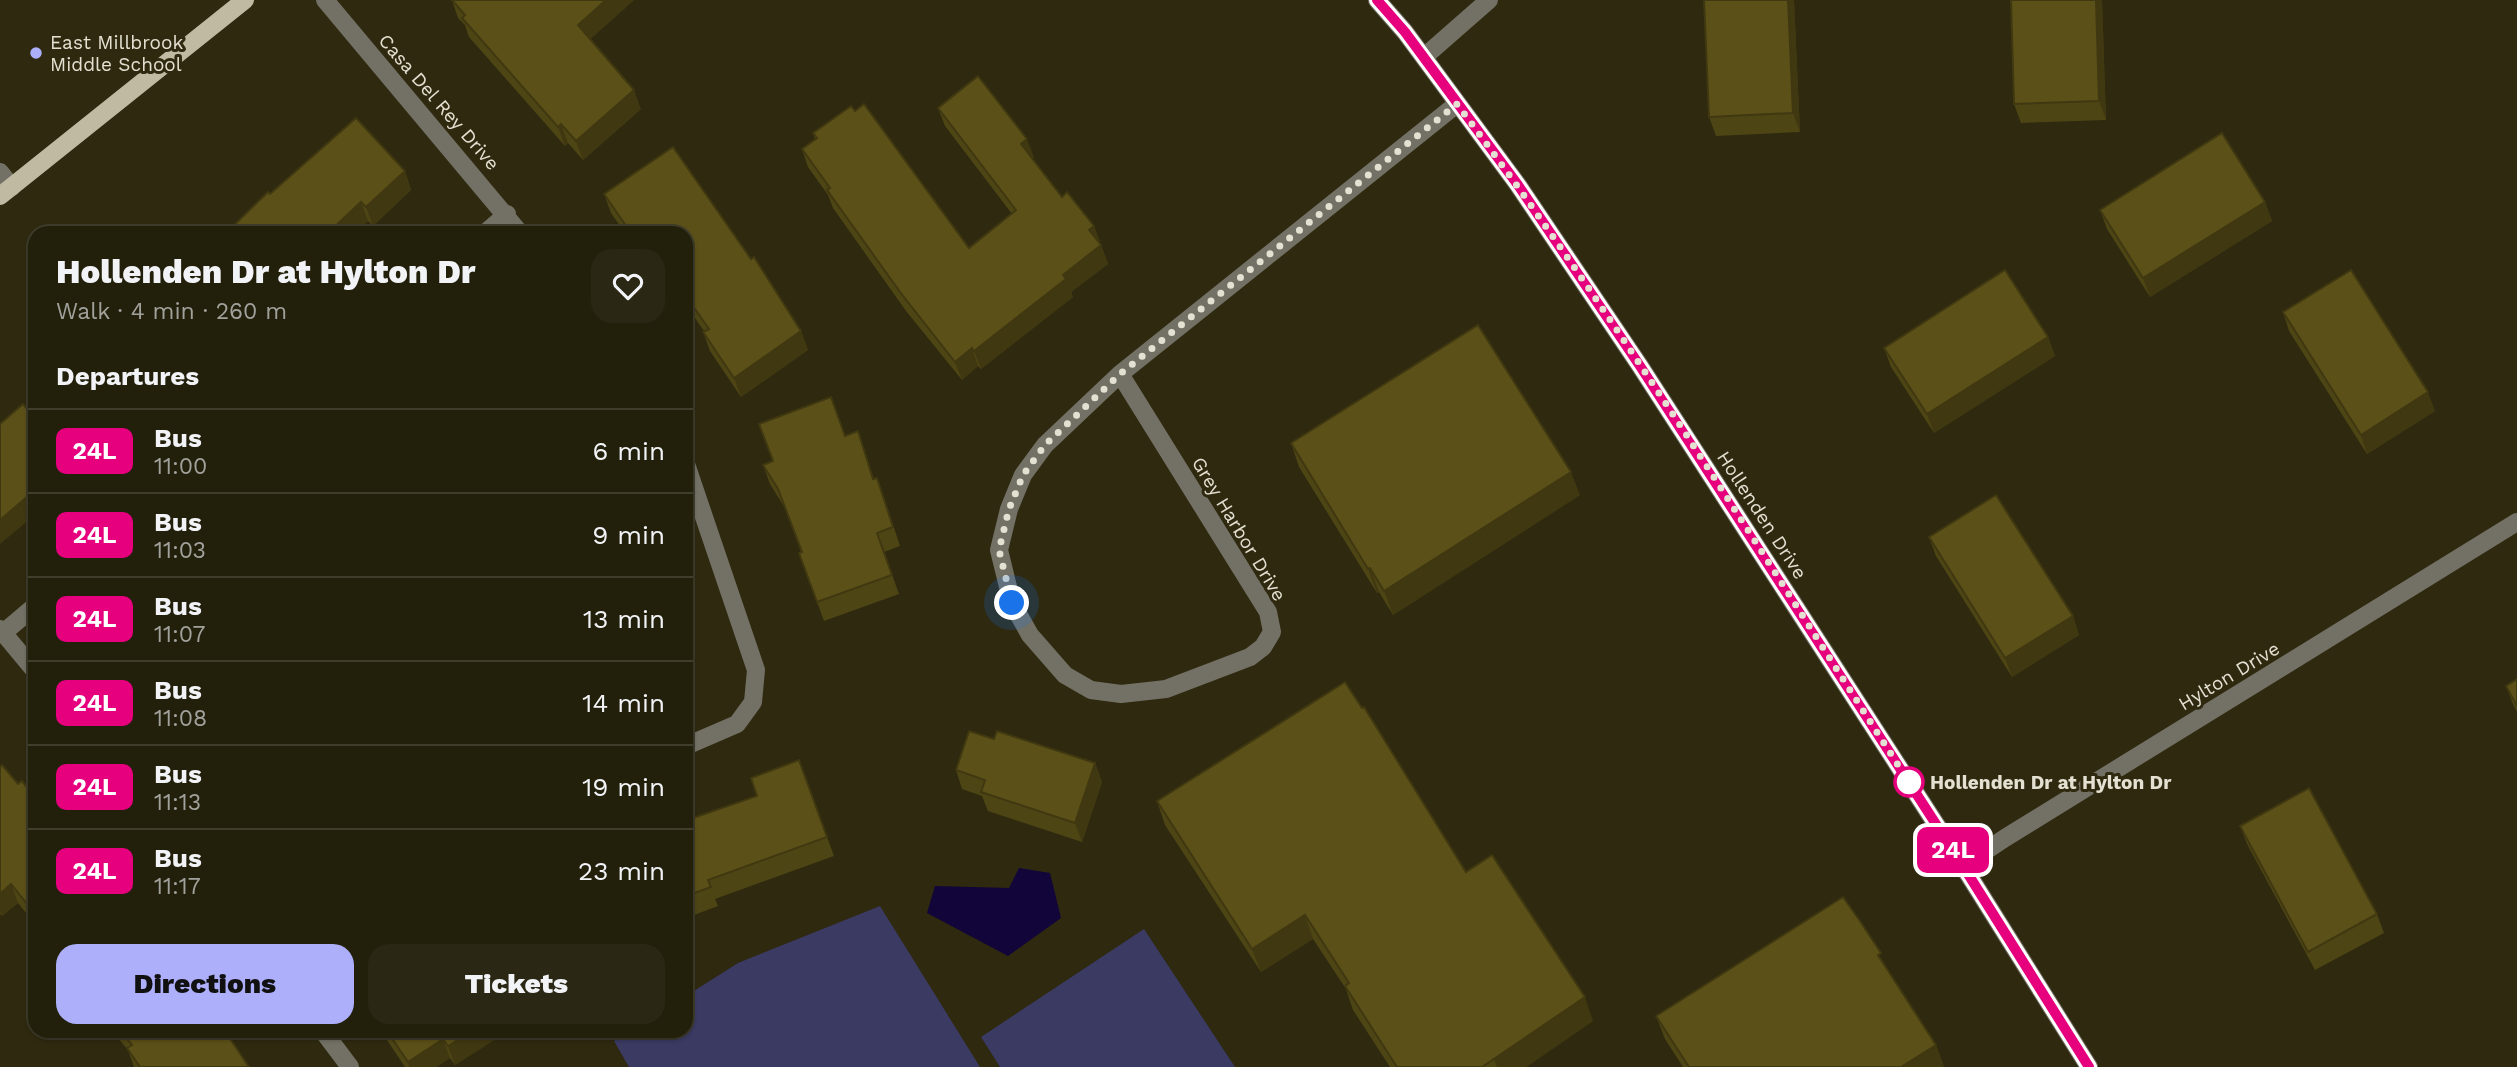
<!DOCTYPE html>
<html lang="en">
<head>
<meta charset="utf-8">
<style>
	body { margin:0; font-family:"Work Sans",sans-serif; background:#2a2714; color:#f1f3f6; height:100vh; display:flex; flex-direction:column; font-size:26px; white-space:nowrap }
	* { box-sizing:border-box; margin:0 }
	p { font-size:23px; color:#a2a29d }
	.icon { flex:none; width:38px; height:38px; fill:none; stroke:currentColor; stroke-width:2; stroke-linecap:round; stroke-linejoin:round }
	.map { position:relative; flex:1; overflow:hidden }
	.drawer { position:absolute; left:28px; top:226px; width:665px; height:812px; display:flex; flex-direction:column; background:#221f0b; border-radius:21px; box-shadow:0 2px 5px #0004,0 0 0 2px #3f3d2c }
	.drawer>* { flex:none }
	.badge { padding:0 14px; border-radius:10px; font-size:24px; line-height:46px }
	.you { position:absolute; width:35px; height:35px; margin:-18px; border:5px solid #fff; border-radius:50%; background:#1a73e8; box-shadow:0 0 0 10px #1a73e833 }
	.map>.badge { position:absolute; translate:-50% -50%; box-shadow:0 0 0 4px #fff }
	h2 { padding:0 28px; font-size:26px; line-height:63px }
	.round { display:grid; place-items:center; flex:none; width:74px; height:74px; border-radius:21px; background:#2a2714 }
	.overview { display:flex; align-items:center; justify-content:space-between; height:119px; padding:0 28px }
	h1 { font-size:33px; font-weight:800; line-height:52px }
	.cta { display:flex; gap:14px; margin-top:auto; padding:14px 28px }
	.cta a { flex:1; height:80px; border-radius:21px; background:#adaffb; color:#111; font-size:28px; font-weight:800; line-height:80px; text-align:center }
	.cta a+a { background:#2a2714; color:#f1f3f6 }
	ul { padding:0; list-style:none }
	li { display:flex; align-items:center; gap:21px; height:84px; padding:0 28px; border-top:2px solid #3f3d2c }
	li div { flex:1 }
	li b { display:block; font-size:26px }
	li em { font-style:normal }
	li .badge { min-width:77px; font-weight:700; text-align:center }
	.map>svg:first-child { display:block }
	.green { fill:#3a3a62 }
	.water { fill:#11053a }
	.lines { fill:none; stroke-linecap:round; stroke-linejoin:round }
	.minor { stroke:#737165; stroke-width:18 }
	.major { stroke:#bfbaa1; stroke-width:18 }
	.wall { fill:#4e4515 }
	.shaded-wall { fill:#403811 }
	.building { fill:#5b5018; stroke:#403811; stroke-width:2 }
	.line-casing { stroke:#fff; stroke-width:16 }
	.line { stroke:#e6007e; stroke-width:10 }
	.walk { stroke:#e4e1d2; stroke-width:7; stroke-dasharray:0 12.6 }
	.poi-dot { fill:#adaffb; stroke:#2e290f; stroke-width:2.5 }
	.stop-dot { fill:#fff; stroke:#e6007e; stroke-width:3.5 }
	.labels { text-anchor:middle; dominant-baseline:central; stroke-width:6; stroke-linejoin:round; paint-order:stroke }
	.poi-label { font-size:19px; fill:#e4e1d2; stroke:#2e290f; text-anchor:start }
	.street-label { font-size:19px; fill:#e4e1d2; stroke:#2e290f }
	.stop-label { font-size:19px; font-weight:bold; fill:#e4e1d2; stroke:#2e290f; text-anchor:start }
</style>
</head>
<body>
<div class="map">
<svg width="2517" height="1067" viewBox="0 0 2517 1067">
	<rect width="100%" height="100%" fill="#2e290f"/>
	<g class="green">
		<polygon points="880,906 980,1067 629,1067 614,1041 630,1031 686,1031 686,996 738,963"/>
		<polygon points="1144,929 1235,1067 1000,1067 981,1037"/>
	</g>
	<polygon class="water" points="1019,868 1050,873 1061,918 1008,956 927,913 935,886 1009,888"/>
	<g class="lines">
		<g class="minor">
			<polyline points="325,0 520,233"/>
			<polyline points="1377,0 1405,32 1518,185 1640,366 1963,866 2089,1067"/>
			<polyline points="1424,57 1489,0"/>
			<polyline points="0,172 12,187"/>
			<polyline points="485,233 507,214"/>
			<polyline points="1120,374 1268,612 1272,632 1263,647 1250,657 1166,689 1121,694 1091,690 1065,675 1030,635 1012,603 999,550 1009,509 1023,475 1045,445 1120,374 1457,104"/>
			<polyline points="686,464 756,670 753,702 737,724 686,746"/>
			<polyline points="0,629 35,671"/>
			<polyline points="3,633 35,606"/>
			<polyline points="1963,866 2005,838 2517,522"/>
			<polyline points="323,1031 350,1067"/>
		</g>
		<polyline class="major" points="0,196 245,0"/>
	</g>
	<g class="wall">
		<polygon points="452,0 634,0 590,39 641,109 583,160 568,143 565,146 469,37 465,25 458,18"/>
		<polygon points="1794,0 1800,132 1716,136 1709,117"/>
		<polygon points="2011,0 2102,0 2106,120 2021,123 2014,104"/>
		<polygon points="938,108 1034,157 1032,158 1062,197 1094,226 1108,264 1071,292 1073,297 981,369 978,366 962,380 906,311 833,208 828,195 808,167 802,149 815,139 813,133 969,248 1012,214 945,126"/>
		<polygon points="673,147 751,259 754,257 801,331 808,350 741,397 710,351 703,332 704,331 686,305 686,233 625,233 611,213 604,194"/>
		<polygon points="405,171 411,190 373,226 368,221 355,233 226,233 270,194"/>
		<polygon points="2265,202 2272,221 2150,297 2107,229 2100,210"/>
		<polygon points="2283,312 2435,411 2367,454 2289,331"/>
		<polygon points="2048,337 2055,356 1934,433 1891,367 1884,348"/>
		<polygon points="858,431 874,479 884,497 900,546 884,552 899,594 824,621 799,553 801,552 785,508 770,484 763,465"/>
		<polygon points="1291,443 1580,495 1393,615 1379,592 1377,593 1299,467"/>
		<polygon points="1929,537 2073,616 2079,635 2012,677 1936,556"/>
		<polygon points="2517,679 2517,712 2513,704 2506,686"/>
		<polygon points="994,739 1095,763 1102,782 1082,842 988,811 982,796 962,789 956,770"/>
		<polygon points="799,760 834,856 715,899 718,906 686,918 686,814 690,819 757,796"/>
		<polygon points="0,767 18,784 35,797 35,924 18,903 2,916 0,914"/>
		<polygon points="1157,801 1466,872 1593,1021 1526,1067 1390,1067 1353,1010 1346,989 1313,939 1261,972 1165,825"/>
		<polygon points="2240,826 2377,914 2384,933 2315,970 2247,844"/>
		<polygon points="1885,966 1936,1045 1944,1067 1683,1067 1665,1039 1656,1016"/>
		<polygon points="112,1031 225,1031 249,1067 134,1067 128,1050"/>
		<polygon points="381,1031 493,1031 491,1032 494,1040 455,1065 450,1058 436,1067 405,1067"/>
	</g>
	<g class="shaded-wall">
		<polygon points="606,0 634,0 585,44 578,25"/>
		<polygon points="1788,0 1794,0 1800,132 1793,113"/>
		<polygon points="2096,0 2102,0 2106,120 2099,101"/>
		<polygon points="634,90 641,109 583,160 576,141"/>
		<polygon points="561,124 568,143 565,146 558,127"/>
		<polygon points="1027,139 1034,157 1028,162 1021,144"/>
		<polygon points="405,171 411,190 373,226 366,207"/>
		<polygon points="361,202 368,221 355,233 328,233"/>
		<polygon points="2265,202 2272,221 2150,297 2143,278"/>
		<polygon points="1094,226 1101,245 1089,230"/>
		<polygon points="1101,245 1108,264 1071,292 1073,297 981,369 974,351 1063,275"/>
		<polygon points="801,331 808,350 741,397 734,378"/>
		<polygon points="2048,337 2055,356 1934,433 1927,414"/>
		<polygon points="972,348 978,366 962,380 955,362"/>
		<polygon points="2428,392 2435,411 2367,454 2361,435"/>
		<polygon points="1571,472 1580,495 1393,615 1384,591"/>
		<polygon points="35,480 35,515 0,544 0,520"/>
		<polygon points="1370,568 1379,592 1377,593 1368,569"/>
		<polygon points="2073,616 2079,635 2012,677 2005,658"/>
		<polygon points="1095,763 1102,782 1082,842 1075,823"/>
		<polygon points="11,884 18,903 2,916 0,911 0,894"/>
		<polygon points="1305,915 1313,939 1261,972 1252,949"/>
		<polygon points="1585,997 1593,1021 1526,1067 1497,1067 1494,1059"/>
		<polygon points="472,1031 493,1031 491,1032 494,1040 455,1065 448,1046"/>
		<polygon points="443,1039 450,1058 436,1067 409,1067 408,1062"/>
		<polygon points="1936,1045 1944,1067 1901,1067"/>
	</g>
	<g class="building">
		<polygon points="452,0 606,0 578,25 634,90 576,141 561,124 558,127 462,18 465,15"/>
		<polygon points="1704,0 1788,0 1793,113 1709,117"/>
		<polygon points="2011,0 2096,0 2099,101 2014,104"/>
		<polygon points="978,76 1027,139 1021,144 1062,197 1067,192 1094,226 1089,230 1101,245 1063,275 1066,279 974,351 972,348 955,362 900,292 827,190 830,188 802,149 817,138 813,133 851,106 855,111 864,104 969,248 1016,210 938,108"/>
		<polygon points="356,118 405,171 366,207 361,202 328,233 226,233 268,192 270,194"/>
		<polygon points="2222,133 2265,202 2143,278 2100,210"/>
		<polygon points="673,147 751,259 754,257 801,331 734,378 703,332 709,329 686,296 686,233 631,233 604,194"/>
		<polygon points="2005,270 2048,337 1927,414 1884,348"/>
		<polygon points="2351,270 2428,392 2361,435 2283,312"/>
		<polygon points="1478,325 1571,472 1384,591 1370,568 1368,569 1291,443"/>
		<polygon points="831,397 845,436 858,431 873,479 877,478 893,527 877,533 892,575 817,602 799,553 802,552 778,489 763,465 773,461 759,424"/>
		<polygon points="23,404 28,410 35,404 35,480 30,484 35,490 0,520 0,424"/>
		<polygon points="1996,495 2073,616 2005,658 1929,537"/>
		<polygon points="2517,679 2517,706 2506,686"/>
		<polygon points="1345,682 1362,708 1364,707 1466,872 1492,855 1585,997 1482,1067 1397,1067 1345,986 1349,983 1305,915 1252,949 1157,801"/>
		<polygon points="969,731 994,739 997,731 1095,763 1075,823 981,792 985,780 956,770"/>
		<polygon points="799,760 827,837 708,880 711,887 686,896 686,814 688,814 690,819 757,796 751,778"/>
		<polygon points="2,765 18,784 22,781 35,797 35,914 11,884 0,894 0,767"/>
		<polygon points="2309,788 2377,914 2308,952 2240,826"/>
		<polygon points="1843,897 1860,921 1881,953 1878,955 1936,1045 1901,1067 1689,1067 1656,1016"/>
		<polygon points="121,1031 225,1031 249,1067 140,1067 127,1048 132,1045"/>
		<polygon points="387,1031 472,1031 448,1046 443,1039 408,1062"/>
	</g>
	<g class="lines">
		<g class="line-casing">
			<polyline id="line" points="1377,0 1405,32 1518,185 1640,366 1963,866 2089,1067"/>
		</g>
		<use href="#line" class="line"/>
		<path class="walk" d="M1012 603 999 550 1009 509 1023 475 1045 445 1120 374 1457 104C1620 321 1762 554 1909 782"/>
	</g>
	<circle class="poi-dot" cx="36" cy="53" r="7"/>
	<circle class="stop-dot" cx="1909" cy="782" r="14"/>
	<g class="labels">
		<g class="poi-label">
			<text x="50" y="42">East Millbrook<tspan x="50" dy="22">Middle School</tspan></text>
		</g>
		<g class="street-label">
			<text transform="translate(439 102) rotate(49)">Casa Del Rey Drive</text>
			<text transform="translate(1762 515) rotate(57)">Hollenden Drive</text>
			<text transform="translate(1239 529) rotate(59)">Grey Harbor Drive</text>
			<text transform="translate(2229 676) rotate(-31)">Hylton Drive</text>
		</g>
		<g class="stop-label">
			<text x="1930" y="782">Hollenden Dr at Hylton Dr</text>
		</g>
	</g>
</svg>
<div class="you" style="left:1012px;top:603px"></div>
<b class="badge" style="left:1953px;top:850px;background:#e6007e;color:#fff">24L</b>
<section class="drawer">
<div class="overview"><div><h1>Hollenden Dr at Hylton Dr</h1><p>Walk · 4 min · 260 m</p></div><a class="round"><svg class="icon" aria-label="heart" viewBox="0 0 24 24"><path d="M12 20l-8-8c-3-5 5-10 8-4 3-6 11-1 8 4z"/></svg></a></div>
<h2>Departures</h2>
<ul>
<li><span class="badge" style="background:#e6007e;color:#fff">24L</span><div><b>Bus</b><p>11:00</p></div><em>6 min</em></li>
<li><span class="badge" style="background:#e6007e;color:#fff">24L</span><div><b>Bus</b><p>11:03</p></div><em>9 min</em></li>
<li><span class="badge" style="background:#e6007e;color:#fff">24L</span><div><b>Bus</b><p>11:07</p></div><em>13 min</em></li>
<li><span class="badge" style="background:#e6007e;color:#fff">24L</span><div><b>Bus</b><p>11:08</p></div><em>14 min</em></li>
<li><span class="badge" style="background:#e6007e;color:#fff">24L</span><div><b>Bus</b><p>11:13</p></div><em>19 min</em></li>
<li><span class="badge" style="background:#e6007e;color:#fff">24L</span><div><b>Bus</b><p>11:17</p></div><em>23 min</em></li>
</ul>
<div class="cta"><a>Directions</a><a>Tickets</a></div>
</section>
</div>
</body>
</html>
